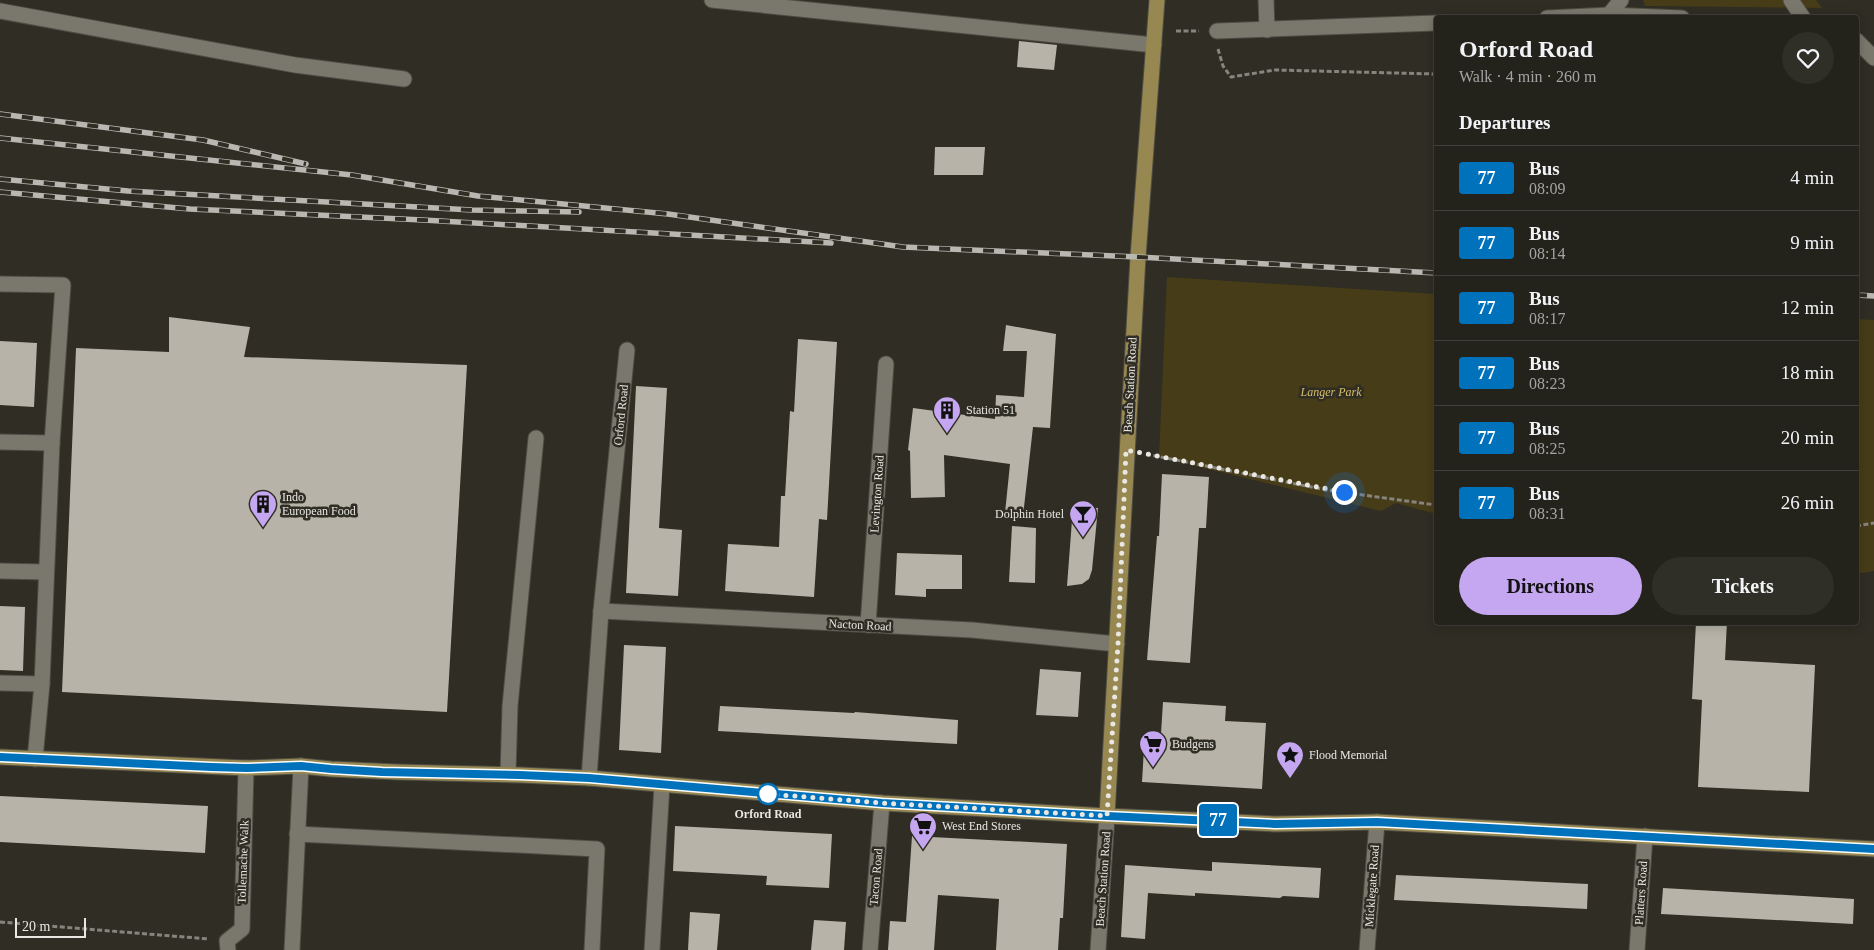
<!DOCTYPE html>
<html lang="en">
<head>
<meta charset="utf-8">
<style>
	body { margin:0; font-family:Georgia,serif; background:#2f2f28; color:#f1f3f6; height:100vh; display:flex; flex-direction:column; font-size:19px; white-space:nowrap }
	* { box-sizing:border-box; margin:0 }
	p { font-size:16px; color:#a3a4a3 }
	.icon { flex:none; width:28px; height:28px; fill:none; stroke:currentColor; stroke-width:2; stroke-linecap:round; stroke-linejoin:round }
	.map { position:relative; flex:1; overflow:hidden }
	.details { position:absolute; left:1434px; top:15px; width:425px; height:610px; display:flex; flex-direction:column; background:#23221b; border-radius:5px; box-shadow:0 2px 12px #0003,0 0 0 1px #403f3a }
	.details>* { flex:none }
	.badge { padding:0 10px; border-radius:4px; font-size:18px; line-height:32px }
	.scale { position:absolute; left:15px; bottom:12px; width:71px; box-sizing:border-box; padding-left:5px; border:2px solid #e9e7e2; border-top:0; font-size:14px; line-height:18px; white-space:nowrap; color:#e9e7e2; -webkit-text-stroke:4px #2f2d24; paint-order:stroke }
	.you { position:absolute; width:25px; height:25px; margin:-12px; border:4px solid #fff; border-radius:50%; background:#1a73e8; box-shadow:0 0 0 8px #1a73e833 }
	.map>.badge { position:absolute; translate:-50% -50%; box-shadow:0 0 0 2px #fff }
	h2 { padding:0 25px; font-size:19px; line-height:45px }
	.round { display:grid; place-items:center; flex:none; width:52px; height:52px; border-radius:26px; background:#2f2f28 }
	.headline { display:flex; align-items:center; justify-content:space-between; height:85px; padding:0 25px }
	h1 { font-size:24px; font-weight:700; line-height:38px }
	.cta { display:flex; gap:10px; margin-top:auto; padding:10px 25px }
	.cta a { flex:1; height:58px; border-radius:30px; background:#c5a6f0; color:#111; font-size:20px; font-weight:700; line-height:58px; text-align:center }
	.cta a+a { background:#2f2f28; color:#f1f3f6 }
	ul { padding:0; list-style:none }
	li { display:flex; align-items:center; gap:15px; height:65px; padding:0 25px; border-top:1px solid #403f3a }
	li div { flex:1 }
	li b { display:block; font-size:19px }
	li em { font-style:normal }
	li .badge { min-width:55px; font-weight:700; text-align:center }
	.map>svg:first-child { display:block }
	.green { fill:#473c18 }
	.building { fill:#b7b3a8 }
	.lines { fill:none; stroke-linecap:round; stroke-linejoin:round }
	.minor-casing { stroke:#4e4c44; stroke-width:17 }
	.major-casing { stroke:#4e4c44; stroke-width:17 }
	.path { stroke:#86847d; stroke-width:3; stroke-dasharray:5 2.5; stroke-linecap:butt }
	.minor { stroke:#7a776d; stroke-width:15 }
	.major { stroke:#978750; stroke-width:15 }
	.rail-casing { stroke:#b9b7b1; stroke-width:5.5 }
	.rail { stroke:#2f2d24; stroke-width:4; stroke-dasharray:11; stroke-linecap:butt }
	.line-casing { stroke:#fff; stroke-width:11 }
	.line { stroke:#0072bc; stroke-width:8 }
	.walk { stroke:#e9e7e2; stroke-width:5; stroke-dasharray:0 9 }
	.stop-dot { fill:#fff; stroke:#0072bc; stroke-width:2.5 }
	.labels { text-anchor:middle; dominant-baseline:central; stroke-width:5; stroke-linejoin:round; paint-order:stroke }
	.street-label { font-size:12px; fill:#e9e7e2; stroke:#2f2d24 }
	.park-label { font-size:12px; font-style:italic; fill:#d7be6a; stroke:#2f2d24 }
	.poi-label { font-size:12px; fill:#e9e7e2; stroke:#2f2d24; text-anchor:start }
	.stop-label { font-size:12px; font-weight:bold; fill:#e9e7e2; stroke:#2f2d24 }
</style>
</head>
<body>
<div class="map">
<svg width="1874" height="950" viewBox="0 0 1874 950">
	<rect width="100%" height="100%" fill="#2f2d24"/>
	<g class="green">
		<polygon points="1643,0 1816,0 1822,8 1645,6"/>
		<polygon points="1167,277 1436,294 1436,514 1396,503 1381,511 1159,457"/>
		<polygon points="1856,319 1874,320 1874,571 1856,574"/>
	</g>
	<g class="building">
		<polygon points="1019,41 1057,45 1054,70 1017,67"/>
		<polygon points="935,147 985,147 983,175 934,175"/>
		<polygon points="169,317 250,327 244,357 467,365 447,712 62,692 76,348 169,352"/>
		<polygon points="1006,325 1056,334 1050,428 1033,427 1023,516 1005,513 1010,464 944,455 945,497 911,498 910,451 908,450 913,408 995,419 996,395 1024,397 1027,351 1003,351"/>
		<polygon points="798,339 837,342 827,520 819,519 814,597 725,591 728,544 779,547 781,496 785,496 790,411 794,412"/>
		<polygon points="0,341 37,343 34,407 0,405"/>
		<polygon points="636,386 667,388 659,528 682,530 678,596 626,593"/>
		<polygon points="1162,474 1209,477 1206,528 1199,528 1190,663 1147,660 1157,536 1159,536"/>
		<polygon points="1073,507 1098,508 1092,570 1089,579 1082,584 1067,586"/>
		<polygon points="1012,526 1036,528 1035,583 1009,582"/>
		<polygon points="897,553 962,555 962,589 926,589 926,597 895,595"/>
		<polygon points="0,606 25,607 23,671 0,670"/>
		<polygon points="1696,622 1727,622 1725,660 1815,665 1809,792 1698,787 1702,700 1692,699"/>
		<polygon points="624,645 666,647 661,753 619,750"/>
		<polygon points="1040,669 1081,672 1078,717 1036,715"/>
		<polygon points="1163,702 1226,706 1225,721 1266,723 1262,789 1142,782 1144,748 1160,749"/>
		<polygon points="720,706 854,713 855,712 958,720 957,744 718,731"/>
		<polygon points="0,796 208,806 205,853 0,842"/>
		<polygon points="675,826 832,834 829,888 766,885 767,876 673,871"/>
		<polygon points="912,836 1067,844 1063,918 1060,918 1058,950 996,950 999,899 938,895 934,950 888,950 890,921 906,922"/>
		<polygon points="1212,862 1321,868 1319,898 1283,896 1280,898 1195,893 1195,896 1148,893 1145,939 1121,937 1125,865 1212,871"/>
		<polygon points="1396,875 1588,884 1587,909 1394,900"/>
		<polygon points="1663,888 1854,899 1853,924 1661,914"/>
		<polygon points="690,912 720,914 717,950 688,950"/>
		<polygon points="814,920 846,922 844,950 811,950"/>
	</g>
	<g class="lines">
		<g class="minor-casing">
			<g id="minor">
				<polyline points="712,0 1154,45"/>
				<polyline points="1266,0 1267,30"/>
				<polyline points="1791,0 1803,18"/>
				<polyline points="0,11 295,65 404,79"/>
				<polyline points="1609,15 1621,0"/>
				<polyline points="1547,18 1609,15 1682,18"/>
				<polyline points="1217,31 1436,23"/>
				<polyline points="1856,40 1874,58"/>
				<polyline points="0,284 63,285 52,443 42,684 35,759"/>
				<polyline points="0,442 52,443"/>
				<polyline points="0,571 46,572"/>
				<polyline points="601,611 972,630 1117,644"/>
				<polyline points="868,625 886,364"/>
				<polyline points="0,683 42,684"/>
				<polyline points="508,774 510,706 536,438"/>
				<polyline points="589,778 601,611 627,350"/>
				<polyline points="297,834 597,849 592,950"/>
				<polyline points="228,950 227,941 242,929 246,768"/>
				<polyline points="292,950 301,766"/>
				<polyline points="652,950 662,785"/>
				<polyline points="870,950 882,803"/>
				<polyline points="1098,950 1107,816"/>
				<polyline points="1367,950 1377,822"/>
				<polyline points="1637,950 1645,836"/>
			</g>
		</g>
		<g class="major-casing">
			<g id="major">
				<polyline points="0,757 246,768 301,766 331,769 398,772 520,775 589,778 882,803 1107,816 1275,824 1377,822 1874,849"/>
				<polyline points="1107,816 1138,257 1157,0"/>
			</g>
		</g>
		<g class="path">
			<polyline points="1176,31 1199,31"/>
			<polyline points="1218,49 1223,66 1231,77 1275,70 1435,74"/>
			<polyline points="1146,454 1326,490 1436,505"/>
			<polyline points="1856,526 1874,523"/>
			<polyline points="0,922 209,939"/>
		</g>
		<use href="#minor" class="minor"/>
		<use href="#major" class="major"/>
		<g class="rail-casing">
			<g id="rail">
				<polyline points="0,114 203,140 306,164"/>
				<polyline points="0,138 352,175 478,196 668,214 903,247 1138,257 1436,273"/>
				<polyline points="0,179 128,191 472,210 579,212"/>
				<polyline points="0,192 190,209 423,220 831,243"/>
				<polyline points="1856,295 1874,296"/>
			</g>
		</g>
		<use href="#rail" class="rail"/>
	</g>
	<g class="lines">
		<g class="line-casing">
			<polyline id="line" points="0,757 211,767 246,768 301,766 331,769 382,772 520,775 589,778 882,803 1107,816 1275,824 1377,822 1874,849"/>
		</g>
		<use href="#line" class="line"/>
		<polyline class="walk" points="768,794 882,803 1107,816 1118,644 1126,450 1344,492"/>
	</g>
	<defs>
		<g id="building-pin" transform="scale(1.4375)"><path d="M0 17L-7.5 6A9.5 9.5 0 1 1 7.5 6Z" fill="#c5a6f0" stroke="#2f2d24"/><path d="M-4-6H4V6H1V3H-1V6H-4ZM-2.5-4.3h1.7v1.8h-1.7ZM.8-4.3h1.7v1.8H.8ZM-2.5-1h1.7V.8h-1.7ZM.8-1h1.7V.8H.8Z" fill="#111"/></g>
		<g id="bar-pin" transform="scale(1.4375)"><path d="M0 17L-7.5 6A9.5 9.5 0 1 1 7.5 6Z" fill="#c5a6f0" stroke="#2f2d24"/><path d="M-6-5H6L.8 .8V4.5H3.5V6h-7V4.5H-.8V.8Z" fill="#111"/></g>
		<g id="supermarket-pin" transform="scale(1.4375)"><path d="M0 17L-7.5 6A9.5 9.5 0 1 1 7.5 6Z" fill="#c5a6f0" stroke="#2f2d24"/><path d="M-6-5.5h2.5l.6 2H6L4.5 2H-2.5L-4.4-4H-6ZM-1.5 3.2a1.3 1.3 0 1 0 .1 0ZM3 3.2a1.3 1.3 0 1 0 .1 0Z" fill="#111"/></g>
		<g id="sight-pin" transform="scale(1.4375)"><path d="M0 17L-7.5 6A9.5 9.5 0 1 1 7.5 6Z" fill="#c5a6f0" stroke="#2f2d24"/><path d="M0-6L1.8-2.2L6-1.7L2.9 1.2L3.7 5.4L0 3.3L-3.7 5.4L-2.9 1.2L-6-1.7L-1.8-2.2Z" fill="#111"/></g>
	</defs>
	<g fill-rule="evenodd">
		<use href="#building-pin" x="947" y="410"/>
		<use href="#building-pin" x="263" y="504"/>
		<use href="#bar-pin" x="1083" y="514"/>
		<use href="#supermarket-pin" x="1153" y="744"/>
		<use href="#sight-pin" x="1290" y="755"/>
		<use href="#supermarket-pin" x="923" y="826"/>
	</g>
	<circle class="stop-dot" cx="768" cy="794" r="10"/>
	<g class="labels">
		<g class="street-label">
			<text transform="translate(1130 385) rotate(-87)">Beach Station Road</text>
			<text transform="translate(621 415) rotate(-84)">Orford Road</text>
			<text transform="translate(877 494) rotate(-86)">Levington Road</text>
			<text transform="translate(860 625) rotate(3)">Nacton Road</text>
			<text transform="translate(243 862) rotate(-88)">Tollemache Walk</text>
			<text transform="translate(876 877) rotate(-85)">Tacon Road</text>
			<text transform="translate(1103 879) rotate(-86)">Beach Station Road</text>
			<text transform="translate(1372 886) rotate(-86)">Micklegate Road</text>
			<text transform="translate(1641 893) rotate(-86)">Platters Road</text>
		</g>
		<g class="park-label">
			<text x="1331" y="392">Langer Park</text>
		</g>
		<g class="poi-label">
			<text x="966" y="410">Station 51</text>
			<text x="282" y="497">Indo<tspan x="282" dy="14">European Food</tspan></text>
			<text x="1064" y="514" text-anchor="end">Dolphin Hotel</text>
			<text x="1172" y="744">Budgens</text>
			<text x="1309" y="755">Flood Memorial</text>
			<text x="942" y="826">West End Stores</text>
		</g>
		<g class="stop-label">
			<text x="768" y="814">Orford Road</text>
		</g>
	</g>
</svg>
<div class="scale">20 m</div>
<div class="you" style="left:1344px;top:492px"></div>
<b class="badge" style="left:1218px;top:820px;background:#0072bc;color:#fff">77</b>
<section class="details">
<div class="headline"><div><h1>Orford Road</h1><p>Walk · 4 min · 260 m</p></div><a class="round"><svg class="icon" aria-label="heart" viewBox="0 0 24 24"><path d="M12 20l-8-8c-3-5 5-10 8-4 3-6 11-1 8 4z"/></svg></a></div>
<h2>Departures</h2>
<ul>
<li><span class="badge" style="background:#0072bc;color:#fff">77</span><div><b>Bus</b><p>08:09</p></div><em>4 min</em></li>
<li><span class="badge" style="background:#0072bc;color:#fff">77</span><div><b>Bus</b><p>08:14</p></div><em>9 min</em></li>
<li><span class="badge" style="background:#0072bc;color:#fff">77</span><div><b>Bus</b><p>08:17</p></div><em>12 min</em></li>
<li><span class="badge" style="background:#0072bc;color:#fff">77</span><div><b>Bus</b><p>08:23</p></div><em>18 min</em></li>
<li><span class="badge" style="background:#0072bc;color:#fff">77</span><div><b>Bus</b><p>08:25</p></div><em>20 min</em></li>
<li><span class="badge" style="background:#0072bc;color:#fff">77</span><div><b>Bus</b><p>08:31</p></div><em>26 min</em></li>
</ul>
<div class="cta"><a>Directions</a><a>Tickets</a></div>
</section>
</div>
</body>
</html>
